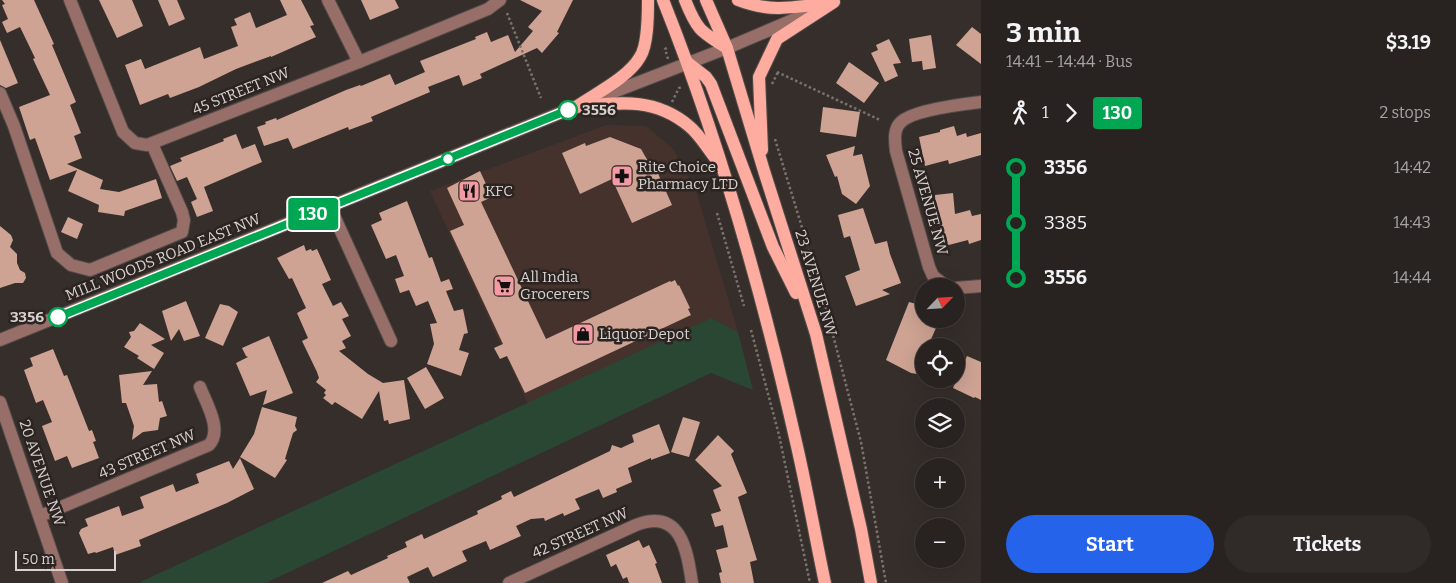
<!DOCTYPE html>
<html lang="en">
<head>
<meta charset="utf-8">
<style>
	body { margin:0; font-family:Bitter,serif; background:#302a29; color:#f1f3f6; height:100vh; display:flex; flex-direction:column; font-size:19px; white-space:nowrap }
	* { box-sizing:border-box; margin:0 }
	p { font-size:16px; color:#a5a4a5 }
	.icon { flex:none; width:28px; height:28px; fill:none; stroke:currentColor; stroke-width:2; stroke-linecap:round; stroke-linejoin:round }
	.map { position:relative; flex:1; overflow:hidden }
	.sheet { display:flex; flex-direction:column; background:#282220; width:475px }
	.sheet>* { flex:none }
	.badge { padding:0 10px; border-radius:4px; font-size:18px; line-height:32px }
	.needle { width:32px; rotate:65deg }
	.buttons { position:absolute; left:915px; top:278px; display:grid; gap:10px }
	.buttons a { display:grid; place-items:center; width:50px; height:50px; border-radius:50%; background:#282220; box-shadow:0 5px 20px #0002,0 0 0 1px #443f3e; font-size:25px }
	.scale { position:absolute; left:15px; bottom:12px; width:101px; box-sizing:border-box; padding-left:5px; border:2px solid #d7d2d0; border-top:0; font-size:14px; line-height:18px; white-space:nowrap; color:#d7d2d0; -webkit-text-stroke:4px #2c2421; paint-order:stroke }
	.map>.badge { position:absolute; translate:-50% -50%; box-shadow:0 0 0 2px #fff }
	.legs { display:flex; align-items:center; gap:8px; height:55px; padding:0 25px; font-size:16px }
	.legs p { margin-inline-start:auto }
	.summary { display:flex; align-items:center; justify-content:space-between; height:85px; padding:0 25px }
	h1 { font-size:28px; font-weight:700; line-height:38px }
	.cta { display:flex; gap:10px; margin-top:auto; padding:10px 25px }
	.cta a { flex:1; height:58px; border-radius:30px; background:#2563eb; color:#fff; font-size:20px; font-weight:700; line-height:58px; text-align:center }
	.cta a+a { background:#302a29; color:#f1f3f6 }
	ul { padding:0 25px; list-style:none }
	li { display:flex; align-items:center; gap:18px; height:55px; font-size:19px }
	li i { display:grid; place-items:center; width:8px; height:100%; margin:0 6px; background:currentColor }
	li i::after { content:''; width:12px; height:12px; margin:-6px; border:4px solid; border-radius:50%; background:#282220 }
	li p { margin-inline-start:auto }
	li:first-child i { background:linear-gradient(#0000 50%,currentColor 0) }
	li:last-child i { background:linear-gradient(currentColor 50%,#0000 0) }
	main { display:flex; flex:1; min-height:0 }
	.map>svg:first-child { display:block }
	.commercial { fill:#46322d }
	.green { fill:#294733 }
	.building { fill:#cea393 }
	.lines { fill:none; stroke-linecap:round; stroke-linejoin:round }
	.minor-casing { stroke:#534c49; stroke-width:14 }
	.major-casing { stroke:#534c49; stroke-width:14 }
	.path { stroke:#797370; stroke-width:2.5; stroke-dasharray:2.5 2.5; stroke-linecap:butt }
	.minor { stroke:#976f68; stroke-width:12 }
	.major { stroke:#feac9f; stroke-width:12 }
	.line-1-casing { stroke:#fff; stroke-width:11 }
	.line-1 { stroke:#00a651; stroke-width:8 }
	.stop-1-dot { fill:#fff; stroke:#00a651; stroke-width:2.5 }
	.labels { text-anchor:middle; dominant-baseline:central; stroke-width:5; stroke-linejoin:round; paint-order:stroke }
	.street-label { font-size:15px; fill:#d7d2d0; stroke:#2c2421 }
	.stop-label { font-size:15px; font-weight:bold; fill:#d7d2d0; stroke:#2c2421; text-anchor:start }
	.poi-label { font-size:15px; fill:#d7d2d0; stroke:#2c2421; text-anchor:start }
</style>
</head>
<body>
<main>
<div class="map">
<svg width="981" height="583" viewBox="0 0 981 583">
	<rect width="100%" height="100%" fill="#362e2b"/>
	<polygon class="commercial" points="606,125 646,126 673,149 696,191 738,332 711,318 528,404 430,191"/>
	<polygon class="green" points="711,318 738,332 753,390 711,373 266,583 138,583"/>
	<g class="building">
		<polygon points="2,0 34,0 54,44 52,45 76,102 70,105 81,133 74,136 82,158 67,164 103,180 100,189 119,192 156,179 162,198 125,211 124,216 98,212 99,205 68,191 77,170 50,180 35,138 30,140 19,107 50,95 33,59 35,58 20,27 7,33 2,22 8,19 2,5 5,4"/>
		<polygon points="99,0 132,0 143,26 117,38"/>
		<polygon points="158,0 177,0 185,19 169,26"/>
		<polygon points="280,0 301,0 314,25 310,26 316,37 271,57 271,56 236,69 199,87 170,98 168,94 140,105 125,65 141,59 145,69 200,47 204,59 238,46 231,27 237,25 234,19 250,12 256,28 287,15"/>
		<polygon points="361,0 395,0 399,8 370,20"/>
		<polygon points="520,0 573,0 557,32 559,33 542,53 537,48 480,74 482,78 463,86 459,75 428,87 430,92 371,117 373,121 349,130 348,127 293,149 288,138 264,146 257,127 266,124 265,122 276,118 277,120 346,90 360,85 361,86 390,74 395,85 425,72 420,61 476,39 475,37 487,32 491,42 508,35 515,52 533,31 528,27 542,11"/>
		<polygon points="972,27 981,34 981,64 956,45"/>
		<polygon points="931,35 936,68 923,70 922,61 912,62 909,39"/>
		<polygon points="889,39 901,63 893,64 898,76 885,82 871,53 878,50 876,45"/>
		<polygon points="0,40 18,83 6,88 0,85"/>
		<polygon points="849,62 879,83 864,103 836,83"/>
		<polygon points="823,107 860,112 856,137 820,132"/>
		<polygon points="954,126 957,136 966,133 967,137 981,133 981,155 949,164 948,160 925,166 919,137 940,132 940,130"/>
		<polygon points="236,134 242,149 255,144 262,162 204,187 213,211 197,217 191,202 197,199 187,177 177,181 170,166 182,161 180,158 224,141 223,139"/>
		<polygon points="610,137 641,149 653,170 656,169 672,205 632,223 612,179 580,194 562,153 585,143 586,146"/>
		<polygon points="855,146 853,156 862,154 870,186 856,204 842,194 837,176 835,177 826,155"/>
		<polygon points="480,171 492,197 481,202 546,339 670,281 671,282 675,280 678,286 679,285 690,308 688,309 691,315 525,393 507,356 500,359 494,348 503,344 450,231 464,225 447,188"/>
		<polygon points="953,193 955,214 970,210 972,216 981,214 981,240 969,244 968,240 945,246 936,216 935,195"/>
		<polygon points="407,201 429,258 432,257 441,282 449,279 453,289 446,291 454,311 463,309 468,333 464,334 459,350 469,353 461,376 427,364 434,344 430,324 437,323 428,301 416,306 409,290 400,293 395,279 404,276 396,255 386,259 371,225 382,220 379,213"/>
		<polygon points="863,208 875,244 887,241 890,254 901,283 882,290 890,294 856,306 845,276 860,270 850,236 844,238 838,215"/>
		<polygon points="68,217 83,224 77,239 61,232"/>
		<polygon points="0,226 11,235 13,240 10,247 17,254 17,263 20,270 25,273 26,278 23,283 15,283 0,288"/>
		<polygon points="304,245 306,251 311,249 312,251 317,249 331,280 322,284 333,306 341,302 349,316 342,319 351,336 342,341 346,348 339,351 368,374 383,383 404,380 410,419 389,424 388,420 384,421 379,391 362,419 335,402 332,405 323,398 326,395 324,393 326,390 316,382 319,378 317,372 302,341 308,338 297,313 306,308 292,278 289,279 277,258"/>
		<polygon points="186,301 200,336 184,341 179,329 171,341 162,311"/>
		<polygon points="909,302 924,306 924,319 940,319 928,346 924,346 924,357 917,374 911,373 886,360"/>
		<polygon points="220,304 229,306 238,312 223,346 205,338"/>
		<polygon points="140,323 165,339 151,345 164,353 154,369 137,358 139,356 124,347 131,337 129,332 134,331"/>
		<polygon points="269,336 293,393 263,405 267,390 250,396 236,363 248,357 246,356 242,348"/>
		<polygon points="53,349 64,376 67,375 89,431 92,430 96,441 93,442 99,458 72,468 67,456 55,461 42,426 52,422 43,400 36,403 24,370 33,366 30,358"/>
		<polygon points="967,356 981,362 981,400 975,397 974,398 953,388"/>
		<polygon points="426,367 444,398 425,409 407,378"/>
		<polygon points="152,371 143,385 157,384 159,402 162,401 167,416 160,418 158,430 143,432 132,440 134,426 126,403 122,403 119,375"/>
		<polygon points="262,407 297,417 295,426 297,430 293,433 285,459 287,460 275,478 240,457 254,434"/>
		<polygon points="683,417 700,422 689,457 671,452"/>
		<polygon points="659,424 670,453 651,460 651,458 628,468 632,482 616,489 617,492 603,498 599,489 575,499 580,509 564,516 563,513 545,521 544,518 531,519 516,526 521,536 490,550 486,541 462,551 467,561 433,577 428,567 407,577 410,583 322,583 348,571 351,575 388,558 387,556 407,547 405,542 422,534 424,539 478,514 477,511 502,499 501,496 511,491 514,497 610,451 612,445 621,448 634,442 632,435"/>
		<polygon points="718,435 734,451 731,454 747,493 738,497 757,560 750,562 754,583 721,583 719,573 722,572 716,550 728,547 723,525 715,527 711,514 721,511 713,490 722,486 695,460"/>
		<polygon points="240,458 254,489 227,503 139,540 141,546 115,555 113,547 96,553 95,552 88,554 79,533 81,529 88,526 85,519 119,506 122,516 144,508 140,497 173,484 176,492 199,483 196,474 229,461 233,469"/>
		<polygon points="639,540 643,548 649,545 657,563 655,564 662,583 629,583 627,577 623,579 616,564 611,567 606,555"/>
	</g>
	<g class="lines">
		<g class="minor-casing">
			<g id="minor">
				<polyline points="70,0 123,132 135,143 147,145 359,62 488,9 500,0"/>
				<polyline points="328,0 359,62"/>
				<polyline points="0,93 14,126 57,253 71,265 90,270 182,232 184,220 182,212 152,144"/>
				<polyline points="330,207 391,341"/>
				<path d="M946 286 933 276 929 267 896 151C895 142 893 129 901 122 913 110 964 104 981 102"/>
				<polyline points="956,288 981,286"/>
				<polyline points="0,340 575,107 727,48 814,11"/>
				<polyline points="0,402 62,583"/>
				<path d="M40 516 209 445C223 430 206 403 200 387"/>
				<path d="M509 583 636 525C681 508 687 550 692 583"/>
			</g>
		</g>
		<g class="major-casing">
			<g id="major">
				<path d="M663 0C720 143 762 292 796 442 807 489 815 536 825 583"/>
				<path d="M685 0C697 30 700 31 727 48"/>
				<polyline points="706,0 727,48 764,171 816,334 861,529 871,583"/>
				<path d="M738 0C771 13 796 7 829 3"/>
				<polyline points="688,63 706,77 711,84 773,247 796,293"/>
				<path d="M575 107C617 103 653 96 689 126 699 134 708 149 716 159"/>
				<path d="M576 107C596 93 628 78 640 57 648 45 648 15 648 0"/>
				<polyline points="762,150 759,77 777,39 834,2"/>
			</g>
		</g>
		<g class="path">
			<polyline points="507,13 541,98"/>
			<polyline points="668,59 665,49 668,47"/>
			<polyline points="777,72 880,120"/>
			<polyline points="772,84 778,72"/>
			<polyline points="672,102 679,88 682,87"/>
			<polyline points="775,139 822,293 861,442 886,583"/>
			<polyline points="717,213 744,306"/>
			<polyline points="751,330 779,435 810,583"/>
		</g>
		<use href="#minor" class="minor"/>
		<use href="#major" class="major"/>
	</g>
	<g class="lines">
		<g class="line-1-casing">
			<polyline id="line-1" points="58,317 568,110"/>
		</g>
		<use href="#line-1" class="line-1"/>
	</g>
	<defs>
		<g id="pharmacy-square" transform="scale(1.125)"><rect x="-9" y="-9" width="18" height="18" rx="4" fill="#f49aa3" stroke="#2c2421"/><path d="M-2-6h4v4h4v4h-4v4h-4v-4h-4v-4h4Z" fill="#111"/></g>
		<g id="restaurant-square" transform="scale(1.125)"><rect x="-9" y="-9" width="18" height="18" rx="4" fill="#f49aa3" stroke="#2c2421"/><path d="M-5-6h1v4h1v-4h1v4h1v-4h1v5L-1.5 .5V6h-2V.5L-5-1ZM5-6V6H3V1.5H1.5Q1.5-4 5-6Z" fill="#111"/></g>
		<g id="supermarket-square" transform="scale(1.125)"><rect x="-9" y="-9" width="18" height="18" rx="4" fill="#f49aa3" stroke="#2c2421"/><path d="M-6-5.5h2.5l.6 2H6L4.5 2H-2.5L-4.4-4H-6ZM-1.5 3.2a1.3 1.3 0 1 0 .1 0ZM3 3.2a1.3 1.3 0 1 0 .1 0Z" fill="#111"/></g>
		<g id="shop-square" transform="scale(1.125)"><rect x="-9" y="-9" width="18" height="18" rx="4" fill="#f49aa3" stroke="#2c2421"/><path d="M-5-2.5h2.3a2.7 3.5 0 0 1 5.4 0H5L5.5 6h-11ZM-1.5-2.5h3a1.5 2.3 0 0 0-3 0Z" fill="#111"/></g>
	</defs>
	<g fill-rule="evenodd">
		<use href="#pharmacy-square" x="622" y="176"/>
		<use href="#restaurant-square" x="469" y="191"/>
		<use href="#supermarket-square" x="504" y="286"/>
		<use href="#shop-square" x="583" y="334"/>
	</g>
	<g class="stop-1-dot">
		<circle cx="568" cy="110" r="9"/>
		<circle cx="448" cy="159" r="6"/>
		<circle cx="58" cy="317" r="9"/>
	</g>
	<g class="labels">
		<g class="street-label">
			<text transform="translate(241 91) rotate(-22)">45 STREET NW</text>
			<text transform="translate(928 202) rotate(74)">25 AVENUE NW</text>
			<text transform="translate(163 257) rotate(-22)">MILL WOODS ROAD EAST NW</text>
			<text transform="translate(816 283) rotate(73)">23 AVENUE NW</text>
			<text transform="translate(147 454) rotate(-23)">43 STREET NW</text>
			<text transform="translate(42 473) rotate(71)">20 AVENUE NW</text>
			<text transform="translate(580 533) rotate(-24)">42 STREET NW</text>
		</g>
		<g class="stop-label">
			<text x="582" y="110">3556</text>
			<text x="44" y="317" text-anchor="end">3356</text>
		</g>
		<g class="poi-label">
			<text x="638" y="167">Rite Choice<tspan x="638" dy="17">Pharmacy LTD</tspan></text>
			<text x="485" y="191">KFC</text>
			<text x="520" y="277">All India<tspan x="520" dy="17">Grocerers</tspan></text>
			<text x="599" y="334">Liquor Depot</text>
		</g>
	</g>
</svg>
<div class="buttons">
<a><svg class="needle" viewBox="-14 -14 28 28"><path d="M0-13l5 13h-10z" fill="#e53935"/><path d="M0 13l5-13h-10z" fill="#a5a4a5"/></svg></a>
<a><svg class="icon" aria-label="locate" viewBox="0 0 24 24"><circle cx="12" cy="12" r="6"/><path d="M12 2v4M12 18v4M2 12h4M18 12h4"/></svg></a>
<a><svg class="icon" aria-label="layers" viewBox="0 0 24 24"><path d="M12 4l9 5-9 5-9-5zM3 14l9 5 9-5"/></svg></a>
<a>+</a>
<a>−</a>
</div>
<div class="scale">50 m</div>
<b class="badge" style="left:313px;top:214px;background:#00a651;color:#fff">130</b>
</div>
<section class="sheet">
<div class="summary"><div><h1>3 min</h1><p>14:41 – 14:44 · Bus</p></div><b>$3.19</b></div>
<div class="legs"><svg class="icon" aria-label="walk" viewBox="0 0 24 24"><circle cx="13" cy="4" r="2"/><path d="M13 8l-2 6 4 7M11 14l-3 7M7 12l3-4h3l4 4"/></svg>1<svg class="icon" aria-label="forward" viewBox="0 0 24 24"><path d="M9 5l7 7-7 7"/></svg><b class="badge" style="background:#00a651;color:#fff">130</b><p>2 stops</p></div>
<ul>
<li><i style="color:#00a651"></i><b>3356</b><p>14:42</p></li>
<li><i style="color:#00a651"></i><span>3385</span><p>14:43</p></li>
<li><i style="color:#00a651"></i><b>3556</b><p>14:44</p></li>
</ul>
<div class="cta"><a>Start</a><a>Tickets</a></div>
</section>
</main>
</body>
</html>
